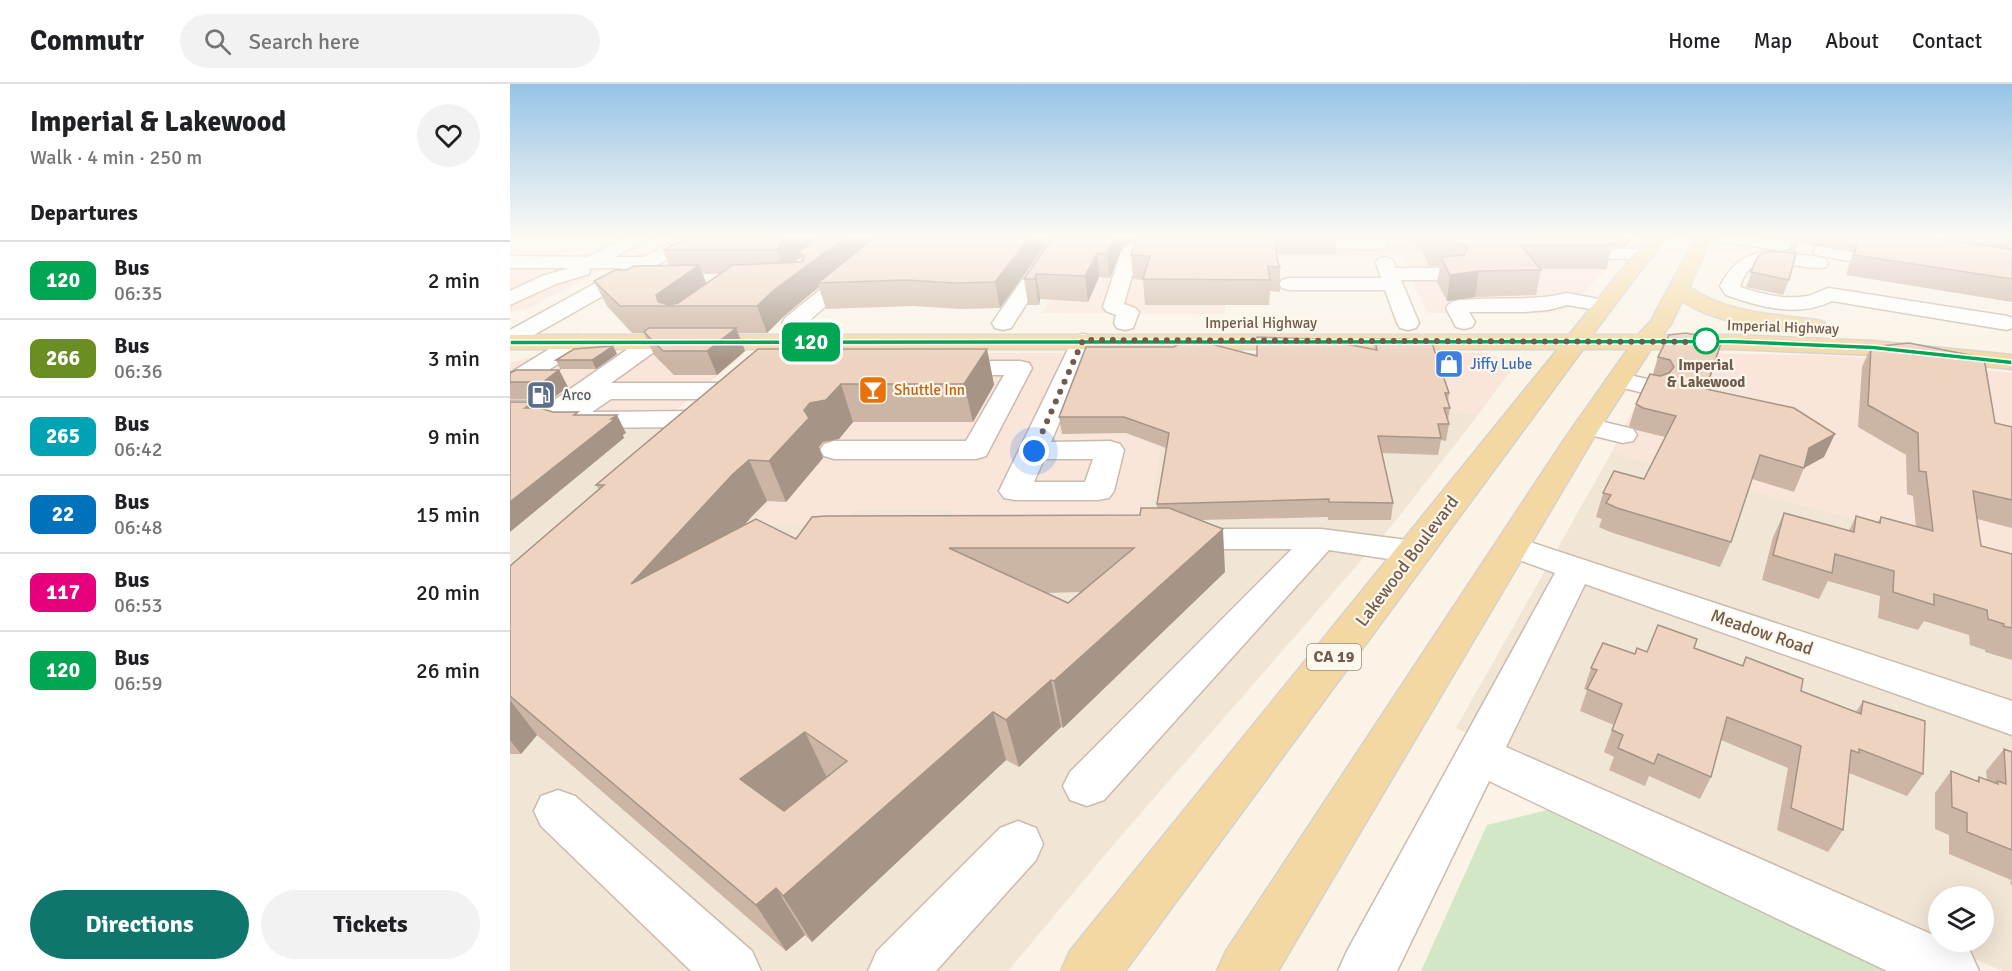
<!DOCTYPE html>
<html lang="en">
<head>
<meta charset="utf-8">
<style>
	body { margin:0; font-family:Signika,sans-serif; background:#f2f2f2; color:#202124; height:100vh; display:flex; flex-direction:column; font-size:22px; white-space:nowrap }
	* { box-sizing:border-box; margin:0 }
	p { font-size:20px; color:#757577 }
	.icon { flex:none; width:33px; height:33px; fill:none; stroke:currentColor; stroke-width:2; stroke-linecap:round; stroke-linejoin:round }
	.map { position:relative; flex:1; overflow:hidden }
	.panel { display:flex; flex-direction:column; background:#fff; width:510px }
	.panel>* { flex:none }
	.badge { padding:0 12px; border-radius:9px; font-size:21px; line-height:39px }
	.fabs { position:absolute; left:1418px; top:802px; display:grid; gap:12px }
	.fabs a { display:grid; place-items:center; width:66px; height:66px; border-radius:50%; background:#fff; box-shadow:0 6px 24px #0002; font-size:30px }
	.you { position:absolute; width:30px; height:30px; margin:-15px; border:4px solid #fff; border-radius:50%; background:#1a73e8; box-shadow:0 0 0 9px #1a73e833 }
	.map>.badge { position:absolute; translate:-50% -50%; box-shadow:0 0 0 3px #fff }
	h2 { padding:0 30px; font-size:22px; line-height:54px }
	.round { display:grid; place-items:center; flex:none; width:63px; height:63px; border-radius:32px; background:#f2f2f2 }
	.overview { display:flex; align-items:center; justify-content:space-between; height:102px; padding:0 30px }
	h1 { font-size:28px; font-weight:700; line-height:45px }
	.action { display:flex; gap:12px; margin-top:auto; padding:12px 30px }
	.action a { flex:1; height:69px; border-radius:36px; background:#0f766e; color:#fff; font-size:24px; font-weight:700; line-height:69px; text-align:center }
	.action a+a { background:#f2f2f2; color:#202124 }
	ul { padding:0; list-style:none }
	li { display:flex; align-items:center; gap:18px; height:78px; padding:0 30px; border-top:2px solid #e0e0e0 }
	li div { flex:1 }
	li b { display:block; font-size:22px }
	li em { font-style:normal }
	li .badge { min-width:66px; font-weight:700; text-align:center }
	header { display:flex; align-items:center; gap:36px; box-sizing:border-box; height:84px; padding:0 30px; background:#fff; border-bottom:2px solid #e0e0e0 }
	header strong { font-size:28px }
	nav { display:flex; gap:33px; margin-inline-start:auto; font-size:21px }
	.search { width:420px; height:54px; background:#f2f2f2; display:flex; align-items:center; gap:15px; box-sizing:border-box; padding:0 21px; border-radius:33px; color:#757577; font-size:22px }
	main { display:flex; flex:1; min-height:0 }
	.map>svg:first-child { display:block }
	.residential { fill:#f1e5d5; fill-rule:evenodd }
	.commercial { fill:#fae5da }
	.green { fill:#d2e7c5 }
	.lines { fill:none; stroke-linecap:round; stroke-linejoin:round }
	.minor-casing { stroke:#cbbbad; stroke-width:3 }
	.major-casing { stroke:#d7d1cd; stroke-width:3 }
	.minor { fill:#fff; fill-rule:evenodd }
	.major { fill:#f3d8a4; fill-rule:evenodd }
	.wall { fill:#ccb5a5; fill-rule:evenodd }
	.shaded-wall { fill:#a69486 }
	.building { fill:#edd3c0; stroke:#a69486; stroke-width:1.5; fill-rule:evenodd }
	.line { fill:#00a651; stroke:#fff; stroke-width:1.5 }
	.walk { stroke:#715b4d; stroke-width:6; stroke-dasharray:0 10.8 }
	.stop-dot { fill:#fff; stroke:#00a651; stroke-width:3 }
	.labels { text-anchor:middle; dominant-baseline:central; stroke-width:4.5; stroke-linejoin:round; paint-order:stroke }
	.far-street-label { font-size:15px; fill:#715b4d; stroke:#fdf7ec }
	.far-shop-label { font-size:15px; fill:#366cbe; stroke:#fdf7ec; text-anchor:start }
	.far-stop-label { font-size:15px; font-weight:bold; fill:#715b4d; stroke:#fdf7ec }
	.far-food-label { font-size:15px; fill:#c56008; stroke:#fdf7ec; text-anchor:start }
	.far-service-label { font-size:15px; fill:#4e5e75; stroke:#fdf7ec; text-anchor:start }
	.shield { fill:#fdf7ec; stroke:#9b8a7d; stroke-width:1.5 }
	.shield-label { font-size:16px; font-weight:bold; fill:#715b4d }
	.street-label { font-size:18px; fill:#715b4d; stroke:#fdf7ec }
</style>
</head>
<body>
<header>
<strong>Commutr</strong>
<div class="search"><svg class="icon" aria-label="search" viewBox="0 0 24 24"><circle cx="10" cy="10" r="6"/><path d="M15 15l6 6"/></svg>Search here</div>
<nav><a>Home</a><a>Map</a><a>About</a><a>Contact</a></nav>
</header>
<main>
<section class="panel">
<div class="overview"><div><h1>Imperial &amp; Lakewood</h1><p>Walk · 4 min · 250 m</p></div><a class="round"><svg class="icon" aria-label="heart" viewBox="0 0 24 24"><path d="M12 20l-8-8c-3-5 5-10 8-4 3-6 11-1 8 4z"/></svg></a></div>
<h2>Departures</h2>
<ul>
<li><span class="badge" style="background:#00a651;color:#fff">120</span><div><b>Bus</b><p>06:35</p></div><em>2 min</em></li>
<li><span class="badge" style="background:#6b8e23;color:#fff">266</span><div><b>Bus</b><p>06:36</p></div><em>3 min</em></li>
<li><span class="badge" style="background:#00a3b4;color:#fff">265</span><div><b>Bus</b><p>06:42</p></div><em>9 min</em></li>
<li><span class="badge" style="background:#0072bc;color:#fff">22</span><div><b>Bus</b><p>06:48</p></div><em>15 min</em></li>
<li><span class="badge" style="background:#e6007e;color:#fff">117</span><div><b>Bus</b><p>06:53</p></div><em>20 min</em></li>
<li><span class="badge" style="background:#00a651;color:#fff">120</span><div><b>Bus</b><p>06:59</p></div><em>26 min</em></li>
</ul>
<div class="action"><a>Directions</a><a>Tickets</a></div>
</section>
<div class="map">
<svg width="1502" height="887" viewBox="0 0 1502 887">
	<rect width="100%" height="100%" fill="#faf3e6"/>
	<g class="residential">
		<polygon points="674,153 1016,153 1021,159 1120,159 1095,187 1003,187 948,198 903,198 891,172 669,172"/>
		<polygon points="668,269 900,269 937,325 968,331 883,440 604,760 498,887 0,887 0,341 327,342 346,426 445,426 437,441 636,442"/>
		<path d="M1102 368 1502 479V887H1492L946 644ZM1428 813H1473V858H1428Z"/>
	</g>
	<g class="commercial">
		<polygon points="575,153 674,153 720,172 715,230 532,229"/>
		<polygon points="0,181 102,181 19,224 0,228"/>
		<polygon points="1002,187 1095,187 1059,224 1042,229 919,229 916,228 903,198 948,198"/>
		<polygon points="37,269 233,269 234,270 148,341 0,341 0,279"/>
		<polygon points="297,269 668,269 636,442 436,441 444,426 346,426 336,441 241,441 326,342"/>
		<polygon points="900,269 974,269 994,276 1001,283 1001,286 968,331 937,325"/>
		<polygon points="1170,269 1305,271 1380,275 1502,289 1502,479 1102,368 1118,335 1145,288 1149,272"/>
	</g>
	<polygon class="green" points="1053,722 1404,887 911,887 977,741"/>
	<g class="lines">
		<g class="minor-casing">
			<g id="minor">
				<polygon points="118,153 140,153 137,157 104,173 134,173 172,153 193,153 190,157 8,260 0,262 0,246 113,184 80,184 79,190 46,200 0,221 0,207 32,192 59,184 0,184 0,172 77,173"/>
				<polygon points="375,153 394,153 291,244 283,246 275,244 272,239 275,234"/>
				<polygon points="542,153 559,153 501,244 493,246 485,244 482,239"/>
				<polygon points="637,153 659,153 656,157 628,171 614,220 625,224 629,228 623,244 615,246 607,244 604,239 606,231 596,227 593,223 611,168 614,164"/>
				<polygon points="1203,153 1248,153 1278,157 1281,161 1278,165 1272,166 1212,158 1206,157"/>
				<polygon points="780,155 868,155 874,156 877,160 874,164 868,165 774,164 771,160 774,156"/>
				<polygon points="1312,162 1385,173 1392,175 1394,179 1392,183 1385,185 1306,171 1303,167 1306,163"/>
				<polygon points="1055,165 1135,165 1141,166 1144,170 1141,174 1135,175 1049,174 1046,170 1049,166"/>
				<path d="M1257 167 1309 173 1316 175 1318 179 1316 183C1287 190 1244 156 1230 203 1251 210 1274 216 1297 212 1304 211 1311 206 1319 204L1497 232 1502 234V244L1497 246 1322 217C1288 234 1250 223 1216 211L1210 202C1222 180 1233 171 1257 167Z"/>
				<polygon points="875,173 882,175 886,184 943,184 950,186 953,190 950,194 943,196 891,196 909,239 906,244 898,246 890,244 887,239 875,206 779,206 772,204 769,200 772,196 779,194 871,194 866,179 868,175"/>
				<path d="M1057 209 1099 217 1102 221 1099 225 1092 227 1057 221 1038 226 1014 228H959L965 238 962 243 954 245 946 243 936 224C939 218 945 216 952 216 988 212 1022 218 1057 209Z"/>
				<path d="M573 250 581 252 584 257 541 358 600 357 610 360 614 366 604 407 599 414 588 416H505L494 414 489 407 562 257 565 252ZM534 375H583L575 398H524Z"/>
				<polygon points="67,251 75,253 78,258 75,263 18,299 9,301 0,299 0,289 59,253"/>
				<polygon points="143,251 151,253 154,258 151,263 101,299 218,299 227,302 231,307 227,312 218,315 101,315 82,328 186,327 196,329 200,335 196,341 186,343 53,344 43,342 39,336 42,333 0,333 0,317 43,317 135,253"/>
				<polygon points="437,277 510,277 519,279 522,284 476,372 466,375 324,375 314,372 310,366 314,360 324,357 456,357 494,291 437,291 428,289 425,284 428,279"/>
				<polygon points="1109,289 1152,298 1156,303 1152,308 1143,311 1100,301 1097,296 1100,291"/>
				<polygon points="1078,334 1123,345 1127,351 1123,357 1113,359 1068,348 1064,342 1068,336"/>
				<polygon points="668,445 811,445 905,457 917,461 922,468 917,475 905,479 819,466 594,716 577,722 560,716 553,702 560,688 782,465 668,465 656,462 651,455 656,448"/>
				<polygon points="1002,452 1502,617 1502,651 1075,500 996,663 1428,853 1428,858 1440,858 1460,867 1469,887 1377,887 979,697 887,887 828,887 837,867 1045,489 990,469 985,462 990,455"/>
				<polygon points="48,706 65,712 242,867 251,887 181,887 31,742 24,727 31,712"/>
				<polygon points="508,737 526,744 533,760 526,776 426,887 358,887 367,867 490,744"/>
			</g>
		</g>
		<g class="major-casing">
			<path id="major" d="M1138 153H1156L1082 251H1128L1141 237 1186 153H1202L1179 203C1216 229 1262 230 1306 236L1314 238 1317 243 1314 248 1306 250C1262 244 1210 242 1172 217L1161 240 1152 251H1220L1363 257 1502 271V285L1363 271 1220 265H1141L1084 353 768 887H707L716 867 1056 353 1118 265H1073L615 887H551L560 867 1048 265H0V251H1059Z"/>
		</g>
		<use href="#minor" class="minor"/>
		<use href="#major" class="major"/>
	</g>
	<g class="wall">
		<path d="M178 153H541L490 224 450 225 403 222 316 225 309 203 274 232 257 249H228L235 267 207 291H164L144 271 134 249H122L97 222 84 197 117 186 159 182 153 166ZM291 173 292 178 283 179ZM193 190H210L196 200Z"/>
		<polygon points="543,153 827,153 826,170 767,170 767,175 770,183 770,208 760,207 759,221 635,221 633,196 623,195 621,171 626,156 612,163 600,194 589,193 578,218 530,215 529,221 518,221 514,195"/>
		<polygon points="902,153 1123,153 1115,163 1102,163 1096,185 1031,185 1026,211 965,213 937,217 927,198 930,182 919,182 911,165 908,165"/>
		<polygon points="1254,153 1502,153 1502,218 1336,191 1343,168 1288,159 1285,168 1278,167 1282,159 1278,155"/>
		<polygon points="1247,174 1279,196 1273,211 1236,203"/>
		<polygon points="1159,251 1196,305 1314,373 1294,384 1284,408 1242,395 1221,458 1210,483 1100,448 1089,443 1092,435 1086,433 1093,409 1134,395 1155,353 1126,346 1119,342 1126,320 1143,290 1148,273"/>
		<path d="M865 255 900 259 939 309 938 319 940 324 938 336 939 340 936 357 931 356 928 371 872 369 883 419 881 436H818V433L692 436 715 488 553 644 551 643 509 683 496 676 302 858 295 851 276 867 27 651 11 670H0V482L89 406 86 401 248 265H477L484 301 463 338H343L329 355 313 358 309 363 313 374 276 418 257 417 234 441 286 455 630 431 647 424V420L656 364 616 349 552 350 549 333 747 272 864 266ZM570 508 558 519 536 509Z"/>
		<polygon points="103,262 107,270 86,285 50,285 46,276"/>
		<polygon points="1361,263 1485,339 1502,343 1502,444 1467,435 1471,462 1502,470 1502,576 1475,568 1475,566 1460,561 1459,551 1414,537 1408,546 1368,534 1370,512 1318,497 1309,515 1252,496 1263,453 1274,429 1339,447 1346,432 1368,438 1371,433 1406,443 1403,412 1397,410 1396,371 1348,343 1352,283"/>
		<polygon points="49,286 58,303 42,315 0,315 0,289"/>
		<polygon points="1137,568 1232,582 1236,573 1291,607 1346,628 1353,617 1413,690 1397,712 1339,689 1333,746 1318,768 1267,746 1278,684 1211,656 1201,693 1190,715 1139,692 1135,702 1099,686 1104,673 1094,668 1104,641 1070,627 1077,606 1074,605 1081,584 1125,570"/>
		<polygon points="1494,665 1502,668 1502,801 1500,800 1501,796 1439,770 1439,751 1425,745 1425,709 1441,687 1466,697 1469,693 1477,696 1476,687"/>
	</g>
	<g class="shaded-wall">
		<polygon points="280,153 321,153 289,167 291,173 279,182 276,190 267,166 271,158"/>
		<polygon points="336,153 372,153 308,199 309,203 274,232 257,249 247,222 264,206"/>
		<polygon points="520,153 541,153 490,224 485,198"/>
		<polygon points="605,153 633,153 612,163 600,194 597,170"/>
		<polygon points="1117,153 1123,153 1115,163"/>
		<polygon points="587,169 589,193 578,218 575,192"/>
		<polygon points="189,181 199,206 179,222 150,222 146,211"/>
		<polygon points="969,187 965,213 937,217 940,191"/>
		<polygon points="526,190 530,215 529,221 525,195"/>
		<polygon points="226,244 235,267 207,291 197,267"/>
		<polygon points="103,262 107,270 86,285 82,276"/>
		<polygon points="477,265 484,301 463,338 454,300"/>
		<polygon points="49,286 58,303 42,315 33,298"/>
		<polygon points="331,300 343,338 329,355 313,358 309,363 313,374 276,418 259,377 300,319"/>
		<polygon points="24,318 34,335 15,324"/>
		<polygon points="107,331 116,349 113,351 114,354 0,448 0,418"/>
		<polygon points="1325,350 1314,373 1294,384 1299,364"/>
		<polygon points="239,376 257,417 242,432 147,545 121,500 223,390"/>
		<polygon points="713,445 715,488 553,644 544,597"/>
		<polygon points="541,596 551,643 509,683 496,636"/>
		<polygon points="0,616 27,651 11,670 0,656"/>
		<polygon points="483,628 496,676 302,858 273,812"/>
		<polygon points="295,648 318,696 258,742 230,695"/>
		<polygon points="266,804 295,851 276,867 246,821"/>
	</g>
	<g class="building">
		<polygon points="178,153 280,153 271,158 267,166 153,166"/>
		<polygon points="310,153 336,153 264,206 247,222 110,222 84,197 105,186 117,186 124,182 189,181 146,211 148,218 159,221 168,219 223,181 292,178 295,173 289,167"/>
		<polygon points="365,153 520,153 485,198 445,199 396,196 308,199"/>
		<polygon points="543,153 605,153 597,170 587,169 575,192 526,190 525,195 514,195"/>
		<polygon points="627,153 765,153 767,175 770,183 758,182 760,196 633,195 640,172 621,171"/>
		<polygon points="919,153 1093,153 1102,161 1011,161 1031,186 969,187 940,191 931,173 954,171 958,164 954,160 947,158 922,158"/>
		<polygon points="1350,153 1410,153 1502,165 1502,195 1344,171"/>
		<polygon points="1261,167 1286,169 1279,196 1241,188 1247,174 1251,170"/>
		<polygon points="139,244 226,244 197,267 153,267 134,248"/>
		<polygon points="1176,249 1212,256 1196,305 1284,324 1325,350 1299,364 1294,384 1250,371 1221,458 1107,424 1096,419 1101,411 1093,409 1104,387 1134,395 1166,332 1133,324 1126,320 1140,290 1150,292 1159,289 1164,283 1160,276 1148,273 1159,251"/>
		<polygon points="747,253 810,255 867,266 865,255 899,255 900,259 922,259 939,309 935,309 940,324 934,324 939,340 928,340 931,354 868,352 883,419 819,418 819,415 647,420 659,349 614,333 549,333 576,263 664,263 678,254 747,272"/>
		<polygon points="1399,259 1474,274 1485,339 1502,343 1502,416 1463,407 1471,462 1502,470 1502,544 1493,542 1494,540 1478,535 1477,526 1424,510 1424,521 1383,508 1384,487 1325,470 1322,489 1263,471 1274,429 1344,448 1346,432 1370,439 1371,433 1423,447 1416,388 1409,387 1408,349 1358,321 1361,263"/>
		<polygon points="103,262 82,276 46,276 64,265"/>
		<path d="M248 265H477L454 300H331L316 316 300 319 294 326 299 334 259 377 239 376 223 390 121 500 246 435 286 455 302 433 317 432 630 431 631 424H659L713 445 544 597 541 596 496 636 483 628 273 812 266 804 246 821 0 612V482L94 401H86ZM439 464H624L558 519ZM295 648 337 677 274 727 230 695Z"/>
		<polygon points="6,286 49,286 33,298 0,298 0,289"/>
		<polygon points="0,318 24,318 15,324 30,324 43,328 68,328 64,331 107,331 101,335 105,335 0,418"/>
		<polygon points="1148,541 1187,555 1184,564 1233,582 1236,573 1293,595 1291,607 1351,630 1353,617 1415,637 1413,690 1349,665 1349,669 1341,666 1333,746 1281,724 1291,662 1217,633 1201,693 1148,670 1144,680 1108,664 1113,651 1102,646 1112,620 1077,605 1087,586 1081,584 1093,559 1125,570 1127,564 1137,568"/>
		<polygon points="1494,665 1502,668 1502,766 1457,748 1457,729 1442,723 1441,687 1469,698 1469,693 1488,700 1487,697 1496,700"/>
	</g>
	<linearGradient id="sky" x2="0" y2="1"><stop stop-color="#96c4e6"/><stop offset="0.55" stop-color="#fdfaf4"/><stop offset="1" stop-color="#fdfaf4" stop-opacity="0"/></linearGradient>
	<rect width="1502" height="277" fill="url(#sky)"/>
	<polygon class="line" points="1220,255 1363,261 1502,276 1502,281 1363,266 1220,260 0,261 0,256"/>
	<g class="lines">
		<polyline class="walk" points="524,367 573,256 1204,258 1196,257"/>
	</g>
	<defs>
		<g id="shop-square" transform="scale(1.5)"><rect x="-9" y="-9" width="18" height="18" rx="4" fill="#3f7fe0" stroke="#fdf7ec"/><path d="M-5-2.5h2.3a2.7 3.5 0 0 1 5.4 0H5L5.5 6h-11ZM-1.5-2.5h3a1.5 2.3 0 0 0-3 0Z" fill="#fff"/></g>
		<g id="bar-square" transform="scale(1.5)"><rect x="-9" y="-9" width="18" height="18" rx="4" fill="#e8710a" stroke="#fdf7ec"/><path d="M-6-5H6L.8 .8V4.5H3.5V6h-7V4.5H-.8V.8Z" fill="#fff"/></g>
		<g id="fuel-square" transform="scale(1.5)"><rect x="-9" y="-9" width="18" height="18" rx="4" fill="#5c6f8a" stroke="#fdf7ec"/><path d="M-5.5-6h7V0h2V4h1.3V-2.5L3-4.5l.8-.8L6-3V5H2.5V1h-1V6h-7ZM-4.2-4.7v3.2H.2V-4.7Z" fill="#fff"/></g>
	</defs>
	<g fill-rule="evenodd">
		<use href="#shop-square" x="939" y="280"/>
		<use href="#bar-square" x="363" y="306"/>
		<use href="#fuel-square" x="31" y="311"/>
	</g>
	<circle class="stop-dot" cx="1196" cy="257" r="12"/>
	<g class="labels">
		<g class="far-street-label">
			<text x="751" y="239">Imperial Highway</text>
			<text transform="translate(1273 243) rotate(2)">Imperial Highway</text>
		</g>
		<g class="far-shop-label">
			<text x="960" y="280">Jiffy Lube</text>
		</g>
		<g class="far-stop-label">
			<text x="1196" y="281">Imperial<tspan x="1196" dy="17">&amp; Lakewood</tspan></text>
		</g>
		<g class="far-food-label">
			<text x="384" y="306">Shuttle Inn</text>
		</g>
		<g class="far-service-label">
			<text x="52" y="311">Arco</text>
		</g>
		<rect class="shield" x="797" y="560" width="54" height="26" rx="4.5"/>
		<g class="shield-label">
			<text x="824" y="573">CA 19</text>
		</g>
		<g class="street-label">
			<text transform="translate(897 477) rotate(-53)">Lakewood Boulevard</text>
			<text transform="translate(1252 548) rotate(19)">Meadow Road</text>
		</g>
	</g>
</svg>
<div class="fabs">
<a><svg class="icon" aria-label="layers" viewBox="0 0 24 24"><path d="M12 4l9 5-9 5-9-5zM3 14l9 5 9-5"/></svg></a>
</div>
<div class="you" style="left:524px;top:367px"></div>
<b class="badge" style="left:301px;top:258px;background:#00a651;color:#fff">120</b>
</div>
</main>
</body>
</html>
